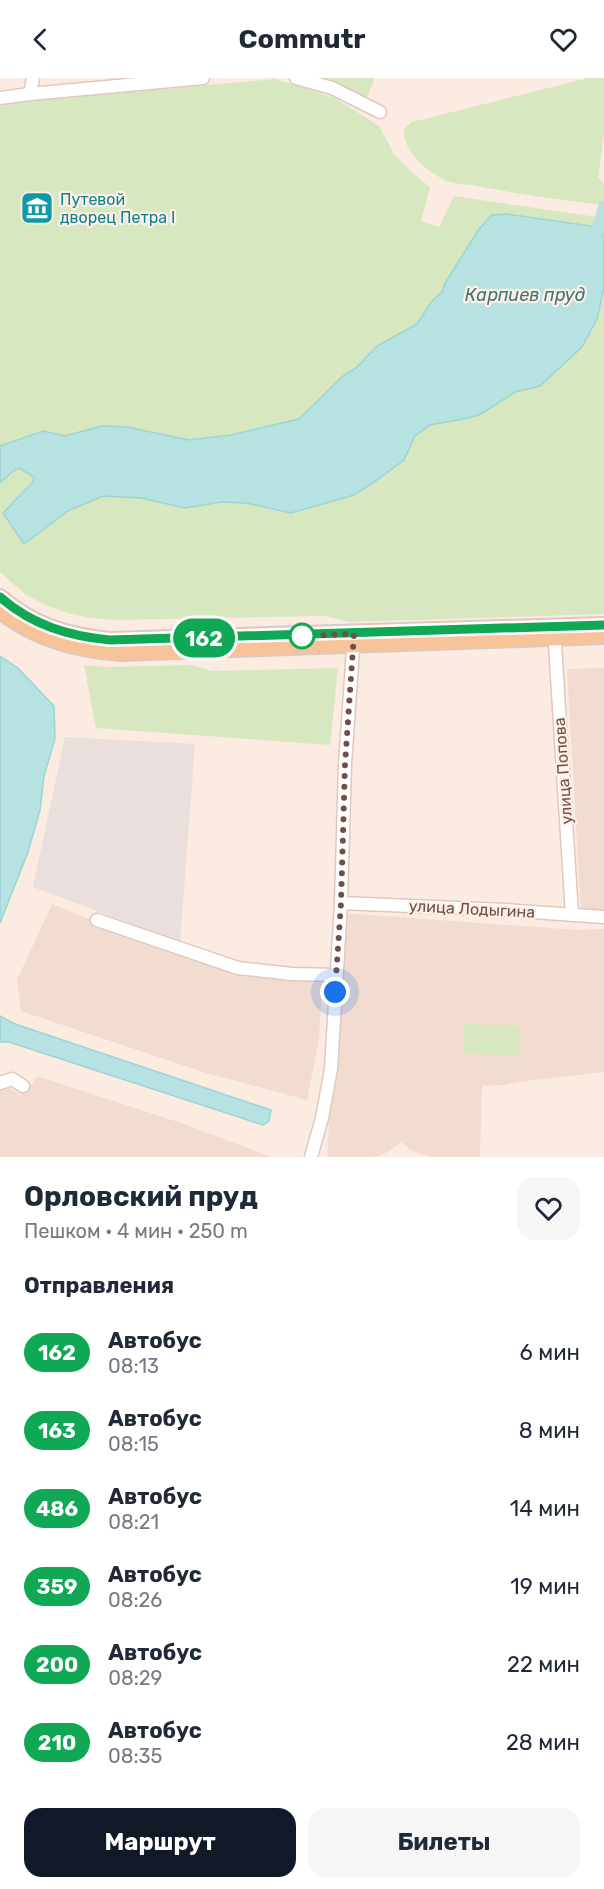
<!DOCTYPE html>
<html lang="ru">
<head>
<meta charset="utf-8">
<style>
	body { margin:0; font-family:Rubik,sans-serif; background:#f6f6f7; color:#1f2937; height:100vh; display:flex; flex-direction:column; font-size:22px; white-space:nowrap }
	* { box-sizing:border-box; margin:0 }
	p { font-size:20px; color:#747a83 }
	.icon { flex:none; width:33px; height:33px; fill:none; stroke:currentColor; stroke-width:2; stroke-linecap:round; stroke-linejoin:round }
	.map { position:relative; height:1079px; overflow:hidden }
	.details { display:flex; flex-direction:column; background:#fff; flex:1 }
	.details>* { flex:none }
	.badge { padding:0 12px; border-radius:20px; font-size:21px; line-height:39px }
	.you { position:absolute; width:30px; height:30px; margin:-15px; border:4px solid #fff; border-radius:50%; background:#1a73e8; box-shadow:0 0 0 9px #1a73e833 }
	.map>.badge { position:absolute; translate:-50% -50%; box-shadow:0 0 0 3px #fff }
	h2 { padding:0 24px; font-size:22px; line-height:54px }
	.round { display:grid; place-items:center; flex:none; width:63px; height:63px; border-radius:18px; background:#f6f6f7 }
	.summary { display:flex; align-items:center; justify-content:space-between; height:102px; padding:0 24px }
	h1 { font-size:28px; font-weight:700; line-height:45px }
	.action { display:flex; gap:12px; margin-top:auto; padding:12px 24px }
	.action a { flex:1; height:69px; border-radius:18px; background:#111827; color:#fff; font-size:24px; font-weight:700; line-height:69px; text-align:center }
	.action a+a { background:#f6f6f7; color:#1f2937 }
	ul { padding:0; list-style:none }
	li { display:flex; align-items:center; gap:18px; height:78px; padding:0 24px }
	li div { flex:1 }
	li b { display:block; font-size:22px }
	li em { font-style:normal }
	li .badge { min-width:66px; font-weight:700; text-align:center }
	header { display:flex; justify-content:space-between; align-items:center; height:78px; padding:0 24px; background:#fff; font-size:27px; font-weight:700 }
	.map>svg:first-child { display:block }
	.residential { fill:#f2dccf }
	.industrial { fill:#e9dfdc }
	.green { fill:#d7e7c0 }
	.water { fill:#b6e3e1; stroke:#9dd4d2; stroke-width:1.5 }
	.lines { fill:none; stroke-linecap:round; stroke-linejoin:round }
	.canal { stroke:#b6e3e1; stroke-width:12 }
	.minor-casing { stroke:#e0c8c0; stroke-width:15 }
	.major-casing { stroke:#d4cac8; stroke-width:18 }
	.minor { stroke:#fff; stroke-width:12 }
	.major { stroke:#f7c39b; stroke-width:15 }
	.line-casing { stroke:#fff; stroke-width:14 }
	.line { stroke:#10a855; stroke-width:9 }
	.walk { stroke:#704f49; stroke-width:6; stroke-dasharray:0 10.8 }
	.stop-dot { fill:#fff; stroke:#10a855; stroke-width:3 }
	.labels { text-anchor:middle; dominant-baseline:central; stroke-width:4.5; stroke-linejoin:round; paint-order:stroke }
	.culture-label { font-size:16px; fill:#0d838f; stroke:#fef0e6; text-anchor:start }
	.street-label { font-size:16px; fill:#704f49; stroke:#fef0e6 }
	.water-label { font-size:18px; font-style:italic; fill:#3e7674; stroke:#fef0e6 }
</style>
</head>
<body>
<header><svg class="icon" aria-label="back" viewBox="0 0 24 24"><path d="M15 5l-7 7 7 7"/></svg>Commutr<svg class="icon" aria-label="heart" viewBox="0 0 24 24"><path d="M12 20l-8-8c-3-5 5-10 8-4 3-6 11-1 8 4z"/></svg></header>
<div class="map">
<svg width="604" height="1079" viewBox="0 0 604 1079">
	<rect width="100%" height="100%" fill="#fbebe0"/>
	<g class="residential">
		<polygon points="604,590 604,835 581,836 567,591"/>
		<polygon points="52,826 158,869 241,898 322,905 319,962 307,1022 206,995 21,933 17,902"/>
		<polygon points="342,835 577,852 604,851 604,994 525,1003 504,1007 482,1008 480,1079 431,1079 412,1073 401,1064 388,1074 375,1079 327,1079"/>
		<polygon points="37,998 184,1046 271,1079 0,1079 0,1011 5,1006 20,1017 33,1004"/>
	</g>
	<polygon class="industrial" points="65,659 195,666 180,864 33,809"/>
	<g class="green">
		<polygon points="318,0 375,0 366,21"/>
		<path d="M588 0H604V56L598 99 604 106V127C561 122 519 116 476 108 466 106 450 106 441 100 425 92 401 70 404 51L412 44Z"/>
		<polygon points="275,1 335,20 379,48 394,76 415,97 430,109 421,143 439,149 454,118 604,140 604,150 506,136 492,137 445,205 442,214 432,223 417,246 377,268 356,290 343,298 299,341 231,357 189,362 102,348 65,358 43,353 0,368 0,28 31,23"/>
		<polygon points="604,209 604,536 349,544 324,538 114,542 92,540 67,535 45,527 25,516 0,494 0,405 13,393 19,390 34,398 33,404 3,435 24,466 69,433 103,418 141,420 185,430 221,424 246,425 291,435 354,417 377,402 404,382 415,358 430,347 469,340 481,336 515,314 540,308 559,289 597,241"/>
		<polygon points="84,587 107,589 192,587 212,593 338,590 330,667 96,650"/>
		<polygon points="464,946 520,948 520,977 463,976"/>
	</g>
	<g class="water">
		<polygon points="506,136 604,150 604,209 597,241 582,269 540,308 515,314 481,336 469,340 430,347 415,358 404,382 377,402 354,417 291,435 246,425 221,424 185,430 141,420 103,418 68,433 24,466 3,435 33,404 34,399 19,390 13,393 0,405 0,368 43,353 65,358 102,348 127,349 189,362 231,357 299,341 343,298 356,290 377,268 417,246 432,223 442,214 445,205 479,151 492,137"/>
		<polygon points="0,578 18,590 54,628 55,661 44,698 40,732 28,774 0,845"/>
		<polygon points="0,938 15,946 271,1032 269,1043 263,1047 9,964 0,964"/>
	</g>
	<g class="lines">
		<polyline class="canal" points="597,156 604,129"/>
		<g class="minor-casing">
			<g id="minor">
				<polyline points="296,0 332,10 380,34"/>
				<polyline points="30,16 33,0"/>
				<polyline points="0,20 30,16 203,0"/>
				<polyline points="554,550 572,837"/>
				<polyline points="341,825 505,832 604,839"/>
				<polyline points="97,842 238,890 292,896 336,897"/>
				<polyline points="0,1005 12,1001 23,1008"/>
				<polyline points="311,1079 322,1040 331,991 341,825 345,686 354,558"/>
			</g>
		</g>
		<g class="major-casing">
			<g id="major">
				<path d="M0 519C32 547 68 558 110 562L604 547"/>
				<path d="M0 533C35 561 76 572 121 575L604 558"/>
			</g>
		</g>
		<use href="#minor" class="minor"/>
		<use href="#major" class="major"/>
	</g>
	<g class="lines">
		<g class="line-casing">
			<path id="line" d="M0 519C32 547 68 558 110 562L604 547"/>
		</g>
		<use href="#line" class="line"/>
		<polyline class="walk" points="302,558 354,556 345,686 341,825 335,914"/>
	</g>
	<defs>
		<g id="museum-square" transform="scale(1.725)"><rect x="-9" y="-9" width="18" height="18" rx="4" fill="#0f9aa8" stroke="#fef0e6"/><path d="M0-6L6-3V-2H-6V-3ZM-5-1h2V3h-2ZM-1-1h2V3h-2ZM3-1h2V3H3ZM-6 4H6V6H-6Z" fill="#fff"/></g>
	</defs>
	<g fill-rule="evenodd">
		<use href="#museum-square" x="37" y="130"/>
	</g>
	<circle class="stop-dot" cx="302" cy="558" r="12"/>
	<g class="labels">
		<g class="culture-label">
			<text x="60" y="121">Путевой<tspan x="60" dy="18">дворец Петра I</tspan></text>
		</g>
		<g class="street-label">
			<text transform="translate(563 693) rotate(-94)">улица Попова</text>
			<text transform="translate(472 831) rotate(3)">улица Лодыгина</text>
		</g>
		<g class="water-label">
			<text x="525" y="217">Карпиев пруд</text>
		</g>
	</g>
</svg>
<div class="you" style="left:335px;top:914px"></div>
<b class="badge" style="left:204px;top:560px;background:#10a855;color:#fff">162</b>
</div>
<section class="details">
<div class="summary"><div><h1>Орловский пруд</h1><p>Пешком · 4 мин · 250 m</p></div><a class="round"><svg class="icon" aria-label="heart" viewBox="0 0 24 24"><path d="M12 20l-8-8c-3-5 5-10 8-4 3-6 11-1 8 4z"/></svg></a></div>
<h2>Отправления</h2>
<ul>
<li><span class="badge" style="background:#10a855;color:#fff">162</span><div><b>Автобус</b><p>08:13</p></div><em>6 мин</em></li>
<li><span class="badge" style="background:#10a855;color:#fff">163</span><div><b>Автобус</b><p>08:15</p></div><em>8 мин</em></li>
<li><span class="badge" style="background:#10a855;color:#fff">486</span><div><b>Автобус</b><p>08:21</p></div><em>14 мин</em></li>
<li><span class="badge" style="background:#10a855;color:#fff">359</span><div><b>Автобус</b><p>08:26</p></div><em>19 мин</em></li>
<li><span class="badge" style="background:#10a855;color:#fff">200</span><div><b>Автобус</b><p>08:29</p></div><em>22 мин</em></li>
<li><span class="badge" style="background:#10a855;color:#fff">210</span><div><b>Автобус</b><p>08:35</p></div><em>28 мин</em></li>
</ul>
<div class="action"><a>Маршрут</a><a>Билеты</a></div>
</section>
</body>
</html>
